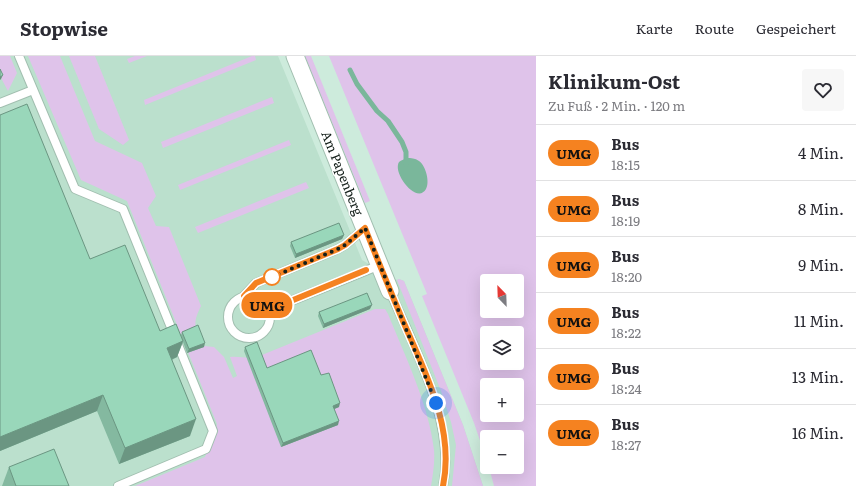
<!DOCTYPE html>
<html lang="de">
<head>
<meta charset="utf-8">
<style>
	body { margin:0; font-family:Literata,serif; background:#f7f7f7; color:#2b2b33; height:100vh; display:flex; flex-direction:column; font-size:15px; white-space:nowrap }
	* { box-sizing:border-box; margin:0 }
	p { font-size:13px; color:#7c7c81 }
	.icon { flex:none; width:22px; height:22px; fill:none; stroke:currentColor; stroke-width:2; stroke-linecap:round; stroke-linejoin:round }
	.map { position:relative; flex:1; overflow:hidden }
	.drawer { display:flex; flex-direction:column; background:#fff; width:320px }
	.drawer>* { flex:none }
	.badge { padding:0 8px; border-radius:13px; font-size:14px; line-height:26px }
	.needle { width:26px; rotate:337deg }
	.buttons { position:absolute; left:480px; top:218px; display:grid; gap:8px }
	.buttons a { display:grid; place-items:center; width:44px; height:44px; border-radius:4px; background:#fff; box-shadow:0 4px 16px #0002; font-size:20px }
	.you { position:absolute; width:20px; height:20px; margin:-10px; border:3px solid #fff; border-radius:50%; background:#1a73e8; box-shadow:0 0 0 6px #1a73e833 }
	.map>.badge { position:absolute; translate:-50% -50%; box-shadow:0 0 0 2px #fff }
	.round { display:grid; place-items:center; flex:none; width:42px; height:42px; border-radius:4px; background:#f7f7f7 }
	.overview { display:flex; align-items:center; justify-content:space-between; height:68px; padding:0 12px }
	h1 { font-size:19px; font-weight:700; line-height:30px }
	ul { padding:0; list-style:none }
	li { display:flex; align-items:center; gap:12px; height:56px; padding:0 12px; border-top:1px solid #e1e1e2 }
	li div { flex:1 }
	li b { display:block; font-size:15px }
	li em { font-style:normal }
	li .badge { min-width:44px; font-weight:700; text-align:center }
	header { display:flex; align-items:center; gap:24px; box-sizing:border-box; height:56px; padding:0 20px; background:#fff; border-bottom:1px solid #e1e1e2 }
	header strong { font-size:19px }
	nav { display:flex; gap:22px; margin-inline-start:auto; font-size:14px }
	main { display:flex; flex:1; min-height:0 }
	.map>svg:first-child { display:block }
	.built { fill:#bbe0cd }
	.green { fill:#dfc3ea; fill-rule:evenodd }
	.water { fill:#7ab79b }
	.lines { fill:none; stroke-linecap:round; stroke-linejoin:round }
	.stream { stroke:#7ab79b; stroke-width:5 }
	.lane-casing { stroke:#a2bfb0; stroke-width:10 }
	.street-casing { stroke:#a2bfb0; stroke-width:19 }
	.lane { stroke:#fff; stroke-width:8 }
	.street { stroke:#fff; stroke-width:17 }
	.wall { fill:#84b9a0 }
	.shaded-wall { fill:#6b9682 }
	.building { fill:#99d7ba; stroke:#6b9682 }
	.line-casing { stroke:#fff; stroke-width:9 }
	.line { stroke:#f58220; stroke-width:6 }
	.walk { stroke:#141f1a; stroke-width:4; stroke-dasharray:0 7.2 }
	.stop-dot { fill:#fff; stroke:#f58220; stroke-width:2 }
	.labels { text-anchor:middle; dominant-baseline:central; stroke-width:3; stroke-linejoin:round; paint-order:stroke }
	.street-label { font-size:13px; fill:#141f1a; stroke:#fff }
</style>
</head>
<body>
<header>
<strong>Stopwise</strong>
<nav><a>Karte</a><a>Route</a><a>Gespeichert</a></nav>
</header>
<main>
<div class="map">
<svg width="536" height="430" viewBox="0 0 536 430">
	<rect width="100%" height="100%" fill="#cdebdc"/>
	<polygon class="built" points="0,0 278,0 362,204 397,224 399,223 404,225 463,369 483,430 0,430"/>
	<g class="green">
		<polygon points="0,0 10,0 17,17 8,35 0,20"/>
		<path d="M28 0H60L95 85 142 107 156 140 148 152 156 170 169 171 201 250C191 270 196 272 204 290L214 291 224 301 233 322 237 320 230 301C240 300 247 303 257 301L375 253H385L388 258C405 300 429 349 434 394 435 406 433 418 431 430H135L205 401 217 368 127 145 81 124Z"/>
		<polygon points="69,0 95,0 129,84 123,89 99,73"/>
		<polygon points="135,0 147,0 129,7 127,3"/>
		<polygon points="252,0 255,0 256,4 145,49 144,44"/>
		<polygon points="305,0 311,0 370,145 365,147"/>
		<path d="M329 0H536V430H494L489 411H517V381H487V405L474 367 422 240 427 238ZM487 225H517V255H487ZM487 277H517V307H487ZM487 329H517V359H487Z"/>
		<polygon points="272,41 274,47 163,92 161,86"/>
		<polygon points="289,84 291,89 180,134 178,129"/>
		<polygon points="306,126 309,132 198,177 195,171"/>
		<polygon points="399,223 404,225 463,369 483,430 452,430 456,389 451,366 441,335 397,224"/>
	</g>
	<path class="water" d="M407 102C411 102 415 102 419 105 426 110 430 126 426 133 417 149 392 117 399 106 401 104 405 103 407 102Z"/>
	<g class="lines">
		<polyline class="stream" points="350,14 357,28 377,55 388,65 402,86 406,96 406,108"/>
		<g class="lane-casing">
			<g id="lane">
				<polyline points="19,0 75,133 123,153 213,375 206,393 118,430"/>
				<polyline points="0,47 33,34"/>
				<path d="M390 235C414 292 456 367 443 430"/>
				<circle cx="249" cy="261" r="21"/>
				<polyline points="244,240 256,227 338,193 345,189 365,172"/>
				<polyline points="269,254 380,209"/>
			</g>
		</g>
		<g class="street-casing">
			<polyline id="street" points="295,0 390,235"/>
		</g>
		<use href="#lane" class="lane"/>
		<use href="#street" class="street"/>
	</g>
	<g class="wall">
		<polygon points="0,59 90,203 160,275 181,279 182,276 204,291 187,297 183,286 177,301 172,304 190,380 119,408 97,355 0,395"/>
		<polygon points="344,179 342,183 295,202 290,190 291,186"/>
		<polygon points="370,253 323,272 318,260 319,256"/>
		<polygon points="245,291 267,312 321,319 339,351 334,353 338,369 281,391 244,295"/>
		<polygon points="9,411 69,430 2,430"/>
	</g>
	<g class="shaded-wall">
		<polygon points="3,19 1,23 0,24 0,21"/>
		<polygon points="344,179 342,183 295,202 296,198"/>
		<polygon points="372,249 370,253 323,272 324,268"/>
		<polygon points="183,285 177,301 161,308 167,292"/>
		<polygon points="205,287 204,291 187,297 189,293"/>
		<polygon points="103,339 97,355 0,395 0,381"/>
		<polygon points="340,347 339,351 332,354 333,350"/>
		<polygon points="196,363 190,380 119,408 125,392"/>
		<polygon points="339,365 338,369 281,391 283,387"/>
	</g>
	<g class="building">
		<polygon points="0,13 3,19 0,21"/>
		<polygon points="27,48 90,203 125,189 160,275 176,268 183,285 167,292 196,363 125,392 103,339 0,381 0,59"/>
		<polygon points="339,167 344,179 296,198 291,186"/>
		<polygon points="367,237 372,249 324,268 319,256"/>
		<polygon points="198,269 205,287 189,293 182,276"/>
		<polygon points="257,286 267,312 311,294 321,319 329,317 340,347 333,350 339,365 283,387 245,291"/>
		<polygon points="54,393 69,430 16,430 9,411"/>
	</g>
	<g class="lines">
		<g class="line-casing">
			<path id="line" d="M366 214 269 254C264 243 255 238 244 240L256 227 338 193 345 189 365 172C377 203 390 234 403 265 425 316 455 372 443 430"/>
		</g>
		<use href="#line" class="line"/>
		<polyline class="walk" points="272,221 338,193 345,189 365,172 436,347"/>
	</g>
	<circle class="stop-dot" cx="272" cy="221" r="8"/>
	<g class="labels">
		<g class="street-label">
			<text transform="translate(343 117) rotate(68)">Am Papenberg</text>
		</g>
	</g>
</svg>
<div class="buttons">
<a><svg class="needle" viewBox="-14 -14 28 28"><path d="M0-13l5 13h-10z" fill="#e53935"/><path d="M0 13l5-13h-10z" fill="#7c7c81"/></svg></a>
<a><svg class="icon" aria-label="layers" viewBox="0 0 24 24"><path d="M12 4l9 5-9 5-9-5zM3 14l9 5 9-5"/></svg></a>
<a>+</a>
<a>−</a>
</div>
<div class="you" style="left:436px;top:347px"></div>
<b class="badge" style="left:267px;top:249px;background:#f58220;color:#111">UMG</b>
</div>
<section class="drawer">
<div class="overview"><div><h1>Klinikum-Ost</h1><p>Zu Fuß · 2 Min. · 120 m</p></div><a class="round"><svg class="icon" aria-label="heart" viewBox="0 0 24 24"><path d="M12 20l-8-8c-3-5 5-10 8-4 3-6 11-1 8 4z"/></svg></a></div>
<ul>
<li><span class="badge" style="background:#f58220;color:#111">UMG</span><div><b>Bus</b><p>18:15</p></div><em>4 Min.</em></li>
<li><span class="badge" style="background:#f58220;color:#111">UMG</span><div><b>Bus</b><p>18:19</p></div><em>8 Min.</em></li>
<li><span class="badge" style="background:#f58220;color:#111">UMG</span><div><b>Bus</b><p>18:20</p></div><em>9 Min.</em></li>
<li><span class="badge" style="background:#f58220;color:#111">UMG</span><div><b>Bus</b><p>18:22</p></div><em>11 Min.</em></li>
<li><span class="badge" style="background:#f58220;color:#111">UMG</span><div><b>Bus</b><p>18:24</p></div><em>13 Min.</em></li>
<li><span class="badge" style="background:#f58220;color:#111">UMG</span><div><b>Bus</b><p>18:27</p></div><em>16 Min.</em></li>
</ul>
</section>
</main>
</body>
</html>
